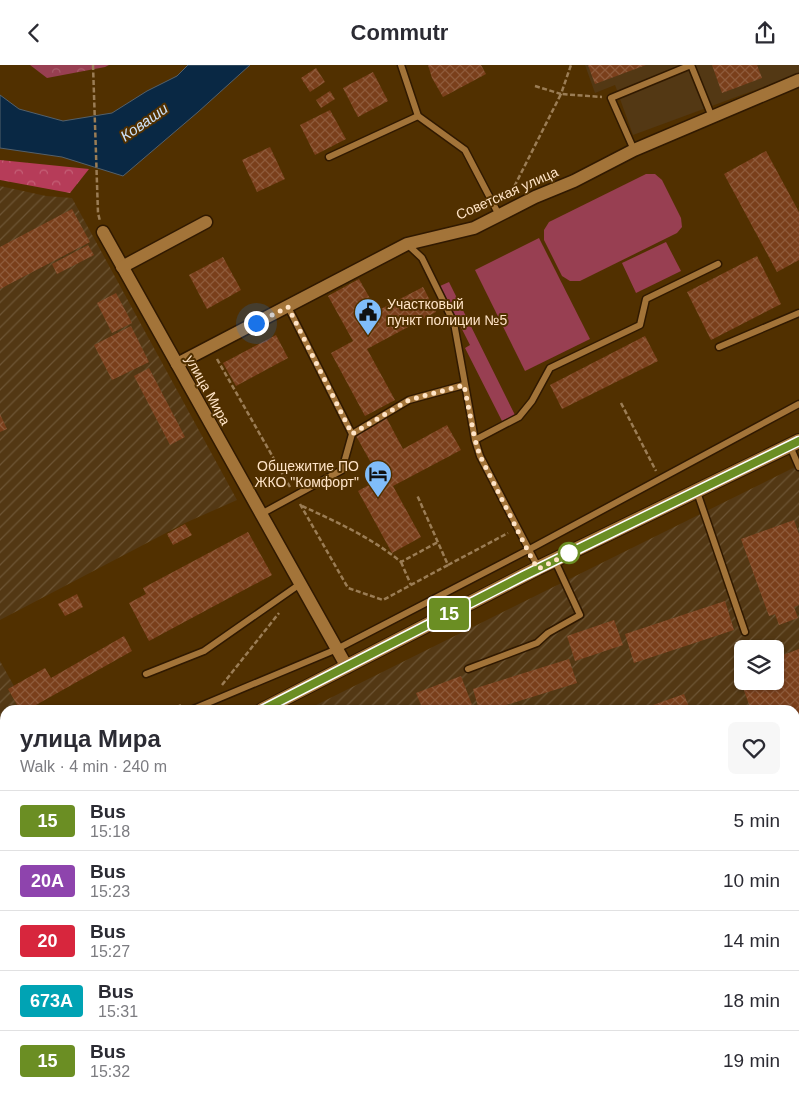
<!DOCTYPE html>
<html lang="en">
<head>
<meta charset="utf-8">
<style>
	body { margin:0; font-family:Helvetica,sans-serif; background:#f7f7f7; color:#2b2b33; height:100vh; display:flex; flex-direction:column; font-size:19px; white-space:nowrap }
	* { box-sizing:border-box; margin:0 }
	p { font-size:16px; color:#7c7c81 }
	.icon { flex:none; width:28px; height:28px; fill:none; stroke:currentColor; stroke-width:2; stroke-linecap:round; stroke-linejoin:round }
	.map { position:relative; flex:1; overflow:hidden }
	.details { position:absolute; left:0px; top:640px; width:800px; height:395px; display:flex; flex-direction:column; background:#fff; border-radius:15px 15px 0 0; box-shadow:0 1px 4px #0004 }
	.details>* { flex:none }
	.badge { padding:0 10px; border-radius:4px; font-size:18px; line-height:32px }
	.controls { position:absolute; left:734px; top:575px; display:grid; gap:10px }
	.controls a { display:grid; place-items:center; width:50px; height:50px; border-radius:8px; background:#fff; box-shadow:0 1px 4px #0004; font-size:25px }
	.you { position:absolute; width:25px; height:25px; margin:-12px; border:4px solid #fff; border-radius:50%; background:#1a73e8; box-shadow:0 0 0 8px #1a73e833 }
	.map>.badge { position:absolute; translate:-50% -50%; box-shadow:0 0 0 2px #fff }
	.round { display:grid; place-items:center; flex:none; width:52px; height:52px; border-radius:8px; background:#f7f7f7 }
	.head { display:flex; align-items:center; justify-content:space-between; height:85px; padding:0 20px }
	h1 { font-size:24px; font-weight:700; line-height:38px }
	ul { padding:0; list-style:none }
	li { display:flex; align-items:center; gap:15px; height:60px; padding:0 20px; border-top:1px solid #e1e1e2 }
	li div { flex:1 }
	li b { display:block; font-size:19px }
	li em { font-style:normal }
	li .badge { min-width:55px; font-weight:700; text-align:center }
	header { display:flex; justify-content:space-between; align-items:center; height:65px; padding:0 20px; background:#fff; font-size:22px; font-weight:700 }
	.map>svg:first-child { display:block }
	.built { fill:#533814 }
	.industrial { fill:url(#industrial-furrows); fill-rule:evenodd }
	.forest { fill:url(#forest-crowns) }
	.park { fill:url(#park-crowns) }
	.pitch { fill:#983f52 }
	.water { fill:#092844; stroke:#53606b }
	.building { fill:url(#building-cross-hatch) }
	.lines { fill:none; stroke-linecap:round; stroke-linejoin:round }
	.service-casing { stroke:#301900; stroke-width:9 }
	.minor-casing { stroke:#301900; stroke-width:15 }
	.secondary-casing { stroke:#301900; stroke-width:16 }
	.path { stroke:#9b7d55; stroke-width:2.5; stroke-dasharray:5 2.5; stroke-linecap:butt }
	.service { stroke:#a37439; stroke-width:6 }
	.minor { stroke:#a37439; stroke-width:12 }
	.secondary { stroke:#a37439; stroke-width:14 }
	.line-casing { stroke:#fff; stroke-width:11 }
	.line { stroke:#6b8e23; stroke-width:8 }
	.walk { stroke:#ffe4c7; stroke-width:5; stroke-dasharray:0 9 }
	.stop-dot { fill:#fff; stroke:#6b8e23; stroke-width:2.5 }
	.labels { text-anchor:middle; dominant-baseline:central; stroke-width:4; stroke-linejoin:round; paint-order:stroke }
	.street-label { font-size:14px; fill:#ffe4c7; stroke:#513000 }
	.poi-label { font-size:14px; fill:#ffe4c7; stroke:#513000; text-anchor:start }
	.water-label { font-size:15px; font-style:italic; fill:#cee3f9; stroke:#513000 }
</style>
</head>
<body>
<header><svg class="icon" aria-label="back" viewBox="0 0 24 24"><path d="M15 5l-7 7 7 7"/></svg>Commutr<svg class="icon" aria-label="share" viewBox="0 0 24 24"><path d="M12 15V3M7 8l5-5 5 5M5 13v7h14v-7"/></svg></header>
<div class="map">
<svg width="799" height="1035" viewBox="0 0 799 1035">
	<defs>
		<pattern id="industrial-furrows" width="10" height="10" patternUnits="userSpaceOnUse" patternTransform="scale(1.25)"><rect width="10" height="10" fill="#533814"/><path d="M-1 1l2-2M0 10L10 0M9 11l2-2" fill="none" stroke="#6d5535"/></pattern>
		<pattern id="forest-crowns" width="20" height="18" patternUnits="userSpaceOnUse" patternTransform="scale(1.25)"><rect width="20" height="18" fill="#b63c59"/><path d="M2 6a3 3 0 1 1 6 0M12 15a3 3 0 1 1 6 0" fill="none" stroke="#c56177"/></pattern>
		<pattern id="park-crowns" width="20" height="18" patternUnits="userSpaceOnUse" patternTransform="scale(1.25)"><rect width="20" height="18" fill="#983f52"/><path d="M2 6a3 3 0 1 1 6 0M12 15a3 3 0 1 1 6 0" fill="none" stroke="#a75b69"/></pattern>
		<pattern id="building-cross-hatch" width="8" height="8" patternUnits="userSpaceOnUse" patternTransform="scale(1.25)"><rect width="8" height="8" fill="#7a3f1b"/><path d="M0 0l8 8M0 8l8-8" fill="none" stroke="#8e5b3b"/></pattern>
	</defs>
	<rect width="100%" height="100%" fill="#513000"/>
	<polygon class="built" points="585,0 799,0 799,9 633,70 615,20 595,28"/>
	<g class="industrial">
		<polygon points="0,121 46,131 72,133 237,435 185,458 0,555"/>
		<path d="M799 400V1035H0V802L5 799V1030H795V645H306ZM742 584H775V616H742Z"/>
		<polygon points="0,596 14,621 8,624 20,645 5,645 5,657 0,660"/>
	</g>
	<polygon class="forest" points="0,95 89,104 70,128 0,115"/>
	<polygon class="park" points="30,0 109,0 105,2 47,13"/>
	<g class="pitch">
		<polygon points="646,109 655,109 662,115 681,153 682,162 677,168 580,216 570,216 562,211 544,175 544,165 549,157"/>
		<polygon points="539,173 590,274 525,306 475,205"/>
		<polygon points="666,177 681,206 636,228 622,198"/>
		<polygon points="449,217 515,350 502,356 465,283 470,280 440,221"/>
	</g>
	<polygon class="water" points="188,0 250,0 198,47 123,111 62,92 0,83 0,30 19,44 63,56 112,48 147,26 177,11"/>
	<g class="building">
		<polygon points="428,0 481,0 486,9 443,32 432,13"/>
		<polygon points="588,0 646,0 595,19"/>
		<polygon points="712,0 757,0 762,13 722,28"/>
		<polygon points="316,3 325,17 310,27 301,13"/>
		<polygon points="373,7 388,36 358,52 343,23"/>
		<polygon points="330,26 335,34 321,43 316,35"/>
		<polygon points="330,45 346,74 315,90 300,60"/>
		<polygon points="270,82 285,114 257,127 242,95"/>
		<polygon points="766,86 799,147 799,195 777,207 724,109"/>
		<polygon points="72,144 90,177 0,224 0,182"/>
		<polygon points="88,180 94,190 57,209 52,199"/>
		<polygon points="757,191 781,239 711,275 687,227"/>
		<polygon points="223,192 241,225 207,244 189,210"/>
		<polygon points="359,214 377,246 423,222 436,247 367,284 395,335 365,351 331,288 353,276 328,231"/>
		<polygon points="116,228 132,258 112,268 97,238"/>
		<polygon points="131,261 149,297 112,315 94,280"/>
		<polygon points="276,270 288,293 236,321 223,298"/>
		<polygon points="645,271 658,296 562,344 550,320"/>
		<polygon points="149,303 185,372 170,380 134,311"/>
		<polygon points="0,349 7,364 0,367"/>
		<polygon points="386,352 403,384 447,360 461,385 393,421 421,472 392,488 358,426 380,414 355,369"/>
		<polygon points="794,455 799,469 799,540 794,542 798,553 779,560 775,549 769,551 741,474"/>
		<polygon points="185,459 192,470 173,480 167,469"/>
		<polygon points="248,467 272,510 149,576 129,538 146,529 143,523"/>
		<polygon points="77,529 83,542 65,551 58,539"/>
		<polygon points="725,536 734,565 634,598 625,569"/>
		<polygon points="614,555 623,580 575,596 567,571"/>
		<polygon points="124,571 132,586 27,645 20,645 8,624 45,603 51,613"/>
		<polygon points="799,584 799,754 795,756 795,645 751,645 737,606 742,604 742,616 775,616 775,593"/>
		<polygon points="569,594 577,618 490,645 479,645 473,624"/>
		<polygon points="461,611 472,640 460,645 423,645 416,628"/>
		<polygon points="684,629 690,645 639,645"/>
		<polygon points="795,939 799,950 799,981 797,976 795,977"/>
		<polygon points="148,1030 590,1030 592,1035 149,1035"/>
		<polygon points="760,1030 772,1030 774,1035 747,1035"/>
	</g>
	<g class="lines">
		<g class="service-casing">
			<g id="service">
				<polyline points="401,0 418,51 465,85 499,150"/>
				<polyline points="634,85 611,33 691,0 712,52"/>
				<polyline points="329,92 418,51"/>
				<polyline points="407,179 422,193 454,258 475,375 480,391 538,502"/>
				<polyline points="719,282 799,248"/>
				<polyline points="352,369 409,335 464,320"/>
				<polyline points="475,375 519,352 532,336 550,303 640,260 646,234 718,199"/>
				<polyline points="790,381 799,402"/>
				<polyline points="697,427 745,567"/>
				<polyline points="261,449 342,405 352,369 288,242"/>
				<polyline points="468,604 537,578 548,568 580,550 555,496"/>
				<polyline points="146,609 204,586 300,519"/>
				<polyline points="191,645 337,584 528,485 799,339"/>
				<polyline points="0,727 5,724"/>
				<polyline points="795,783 799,782"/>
				<polyline points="795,850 799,861"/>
				<polyline points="606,1030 608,1035"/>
			</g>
		</g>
		<g class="minor-casing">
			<g id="minor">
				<polyline points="103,167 347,602"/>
				<polyline points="122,202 206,157"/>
				<polyline points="177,299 407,179 474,163 535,132 574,116 634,85 799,15"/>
			</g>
		</g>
		<g class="secondary-casing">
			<g id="secondary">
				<polyline points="262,645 538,503 799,376"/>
				<polyline points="0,776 5,774"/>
			</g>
		</g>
		<g class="path">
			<polyline points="93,0 98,148 100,156"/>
			<polyline points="535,21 561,29 571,0"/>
			<polyline points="511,128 561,29 602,32"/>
			<polyline points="217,294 290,422"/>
			<polyline points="621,338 656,406"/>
			<polyline points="300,439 348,523 383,535 448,500 417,430"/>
			<path d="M302 441C337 457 372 473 401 497L438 477"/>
			<polyline points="401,497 411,520"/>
			<polyline points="448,500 508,468"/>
			<polyline points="222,620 279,548"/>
			<polyline points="171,645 181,640"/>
		</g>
		<use href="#service" class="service"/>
		<use href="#minor" class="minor"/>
		<use href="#secondary" class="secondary"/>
	</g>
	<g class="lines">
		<g class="line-casing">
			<polyline id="line" points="262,645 523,511 799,376"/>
		</g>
		<use href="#line" class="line"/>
		<polyline class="walk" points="256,258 288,242 352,369 409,335 464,320 475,375 480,391 533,496 538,504 572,487 569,488"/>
	</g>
	<defs>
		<g id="civic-pin" transform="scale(1.4375)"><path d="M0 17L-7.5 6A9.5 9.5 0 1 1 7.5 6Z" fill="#80bdfa" stroke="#513000"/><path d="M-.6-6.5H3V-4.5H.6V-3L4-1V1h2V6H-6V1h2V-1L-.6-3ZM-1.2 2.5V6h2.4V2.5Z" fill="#111"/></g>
		<g id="hotel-pin" transform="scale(1.4375)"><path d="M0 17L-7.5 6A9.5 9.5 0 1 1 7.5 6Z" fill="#80bdfa" stroke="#513000"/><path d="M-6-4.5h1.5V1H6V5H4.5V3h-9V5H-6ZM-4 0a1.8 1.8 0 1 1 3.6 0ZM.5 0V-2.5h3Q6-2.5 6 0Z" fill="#111"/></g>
	</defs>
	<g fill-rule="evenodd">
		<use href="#civic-pin" x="368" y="247"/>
		<use href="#hotel-pin" x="378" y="409"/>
	</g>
	<circle class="stop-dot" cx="569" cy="488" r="10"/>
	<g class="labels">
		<g class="street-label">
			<text transform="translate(507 128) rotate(-24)">Советская улица</text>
			<text transform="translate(208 325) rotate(61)">улица Мира</text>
		</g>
		<g class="poi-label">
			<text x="387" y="239">Участковый<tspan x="387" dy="16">пункт полиции №5</tspan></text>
			<text x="359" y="401" text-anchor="end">Общежитие ПО<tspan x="359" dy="16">ЖКО "Комфорт"</tspan></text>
		</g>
		<g class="water-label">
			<text transform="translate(144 57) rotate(-35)">Коваши</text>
		</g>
	</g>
</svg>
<div class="controls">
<a><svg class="icon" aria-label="layers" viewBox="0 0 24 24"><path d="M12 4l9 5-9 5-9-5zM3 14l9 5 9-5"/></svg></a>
</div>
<div class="you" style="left:256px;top:258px"></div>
<b class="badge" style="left:449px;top:549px;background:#6b8e23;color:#fff">15</b>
<section class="details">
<div class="head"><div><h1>улица Мира</h1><p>Walk · 4 min · 240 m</p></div><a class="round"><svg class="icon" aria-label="heart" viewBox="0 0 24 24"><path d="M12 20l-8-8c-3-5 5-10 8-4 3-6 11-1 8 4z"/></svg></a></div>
<ul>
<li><span class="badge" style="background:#6b8e23;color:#fff">15</span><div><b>Bus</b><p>15:18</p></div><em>5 min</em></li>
<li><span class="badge" style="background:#8e44ad;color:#fff">20А</span><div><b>Bus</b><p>15:23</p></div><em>10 min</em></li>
<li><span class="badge" style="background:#d7263d;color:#fff">20</span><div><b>Bus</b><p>15:27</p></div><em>14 min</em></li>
<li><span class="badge" style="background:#00a3b4;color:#fff">673А</span><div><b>Bus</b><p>15:31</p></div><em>18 min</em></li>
<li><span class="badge" style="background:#6b8e23;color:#fff">15</span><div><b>Bus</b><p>15:32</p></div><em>19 min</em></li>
</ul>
</section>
</div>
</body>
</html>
